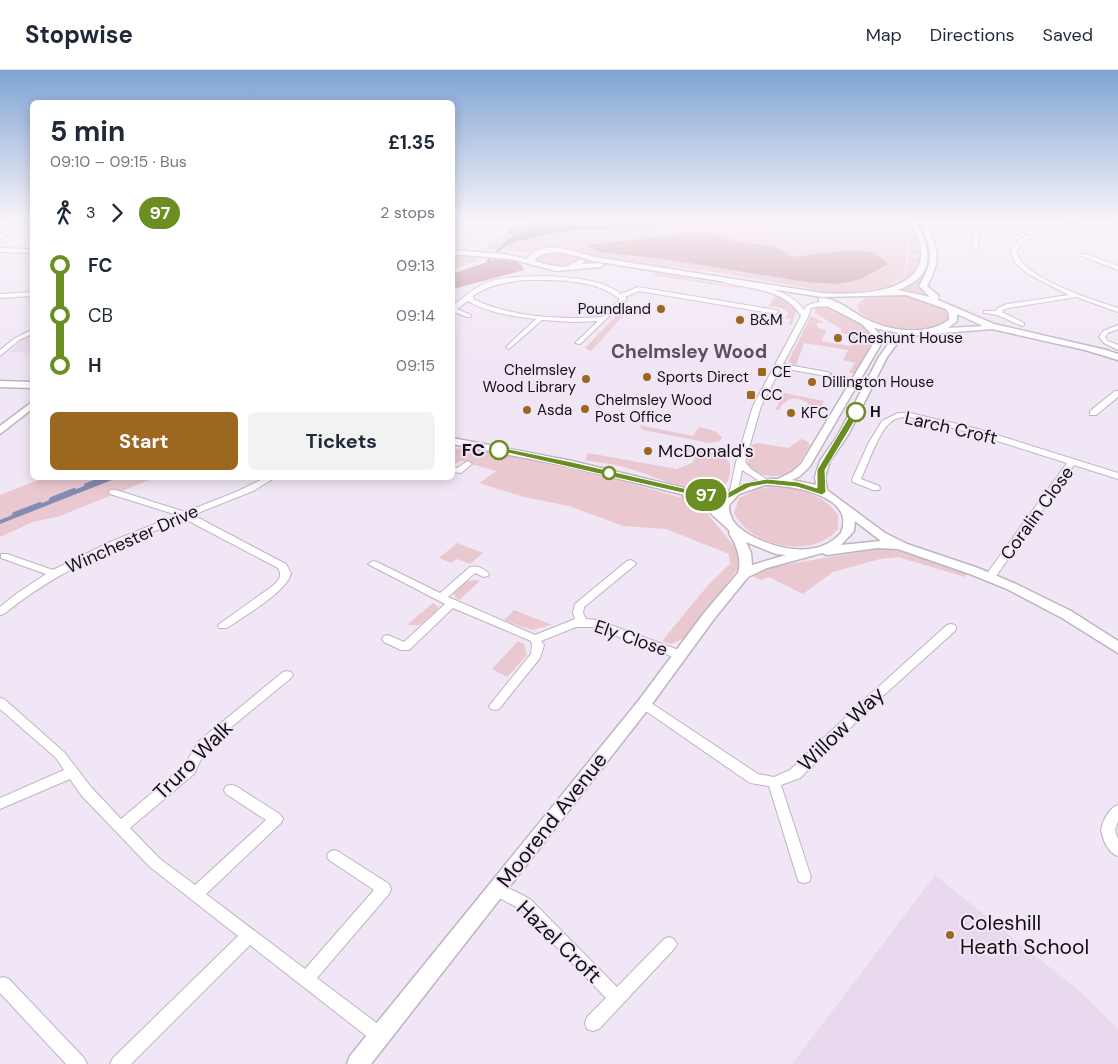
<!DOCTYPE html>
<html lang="en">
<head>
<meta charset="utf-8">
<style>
	body { margin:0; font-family:"DM Sans",sans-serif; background:#f2f2f3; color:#1f2937; height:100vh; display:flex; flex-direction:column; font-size:19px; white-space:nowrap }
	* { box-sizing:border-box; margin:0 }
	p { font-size:16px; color:#747a83 }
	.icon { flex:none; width:28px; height:28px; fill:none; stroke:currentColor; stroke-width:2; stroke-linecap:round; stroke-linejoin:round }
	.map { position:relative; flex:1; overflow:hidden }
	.panel { position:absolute; left:30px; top:30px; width:425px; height:380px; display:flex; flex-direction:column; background:#fff; border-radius:8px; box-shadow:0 2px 12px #0003 }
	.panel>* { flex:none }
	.badge { padding:0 10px; border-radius:16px; font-size:18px; line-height:32px }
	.map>.badge { position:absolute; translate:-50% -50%; box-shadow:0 0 0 2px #fff }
	.legs { display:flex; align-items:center; gap:8px; height:55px; padding:0 20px; font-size:16px }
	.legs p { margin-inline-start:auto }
	.summary { display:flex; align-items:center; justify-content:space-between; height:85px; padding:0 20px }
	h1 { font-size:28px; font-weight:700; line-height:38px }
	.action { display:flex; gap:10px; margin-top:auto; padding:10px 20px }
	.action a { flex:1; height:58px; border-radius:8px; background:#9c671f; color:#fff; font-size:20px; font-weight:700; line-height:58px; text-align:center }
	.action a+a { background:#f2f2f3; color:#1f2937 }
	ul { padding:0 20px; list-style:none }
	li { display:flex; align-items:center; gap:18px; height:50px; font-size:19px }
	li i { display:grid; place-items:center; width:8px; height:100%; margin:0 6px; background:currentColor }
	li i::after { content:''; width:12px; height:12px; margin:-6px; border:4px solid; border-radius:50%; background:#fff }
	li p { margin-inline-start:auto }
	li:first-child i { background:linear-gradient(#0000 50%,currentColor 0) }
	li:last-child i { background:linear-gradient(currentColor 50%,#0000 0) }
	header { display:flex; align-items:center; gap:30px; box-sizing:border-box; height:70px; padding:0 25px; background:#fff; border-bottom:1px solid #e0e1e3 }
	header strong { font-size:24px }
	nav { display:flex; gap:28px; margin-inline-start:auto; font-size:18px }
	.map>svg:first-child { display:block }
	.built { fill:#e9d9ee }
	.green { fill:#eac8d0 }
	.forest { fill:#c899a5 }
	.water { fill:#838db3 }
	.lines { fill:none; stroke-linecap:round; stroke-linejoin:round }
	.stream-far1 { stroke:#838db3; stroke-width:2 }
	.stream { stroke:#838db3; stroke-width:4 }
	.minor-casing { stroke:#beb4c2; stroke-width:2 }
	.tertiary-casing { stroke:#beb4c2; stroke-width:3 }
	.minor { fill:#fff; fill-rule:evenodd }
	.tertiary { fill:#fff; fill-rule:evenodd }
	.line-1 { fill:#6b8e23; stroke:#fff }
	.poi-dot { fill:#9c671f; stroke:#f1e6f5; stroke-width:2 }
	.stop-1-dot { fill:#fff; stroke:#6b8e23; stroke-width:2.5 }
	.labels { text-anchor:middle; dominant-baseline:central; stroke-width:4; stroke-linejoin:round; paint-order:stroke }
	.far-poi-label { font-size:15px; fill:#120e13; stroke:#f1e6f5; text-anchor:start }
	.far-stop-label { font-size:15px; font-weight:bold; fill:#120e13; stroke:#f1e6f5; text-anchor:start }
	.street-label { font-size:18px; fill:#120e13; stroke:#f1e6f5 }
	.stop-label { font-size:18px; font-weight:bold; fill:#120e13; stroke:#f1e6f5; text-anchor:end }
	.poi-label { font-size:18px; fill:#120e13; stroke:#f1e6f5; text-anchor:start }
	.far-district-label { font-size:19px; font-weight:bold; fill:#59505d; stroke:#f1e6f5 }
	.near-street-label { font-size:21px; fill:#120e13; stroke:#f1e6f5 }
	.near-poi-label { font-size:21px; fill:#120e13; stroke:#f1e6f5; text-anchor:start }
</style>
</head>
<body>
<header>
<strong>Stopwise</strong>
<nav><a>Map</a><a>Directions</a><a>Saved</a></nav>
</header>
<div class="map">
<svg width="1118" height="994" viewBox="0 0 1118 994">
	<rect width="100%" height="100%" fill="#f1e6f5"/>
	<g class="built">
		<polygon points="453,151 497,151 499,159 494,167 471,177 453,175"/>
		<polygon points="32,265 32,283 9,282 23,269"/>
		<polygon points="935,805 1083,924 1118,959 1118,994 792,994"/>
	</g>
	<g class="green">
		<path d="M539 151H902L909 167 904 206 891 214C908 210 906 201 908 186L920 189 909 209 892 217 837 224 805 221 813 219 709 201 606 190 567 179 524 182 483 179 488 178 485 176 508 163V160Z"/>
		<path d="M917 151C920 154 922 159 925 164 938 193 925 192 919 217L925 223 917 224 903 219C919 214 932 195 928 177 926 168 920 159 917 151Z"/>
		<polygon points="904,152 910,154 919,173 920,184 917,185 908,184 911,168"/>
		<path d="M558 181 578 186 580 191C565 199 551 197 536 192L535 188 539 185Z"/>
		<polygon points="452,185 474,187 473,188 478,190 453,200"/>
		<polygon points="657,203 777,224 651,205"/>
		<path d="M877 225C899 225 932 224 948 242L949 251C924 268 881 260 859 242L857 234 867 227Z"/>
		<polygon points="775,226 782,227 796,240 792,254 788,255 791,249 786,248 788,242 782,238 769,236"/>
		<polygon points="818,235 834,236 870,261 875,267 854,304 849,302 855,293 843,290 848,280 804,273 796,295 788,292 811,246 825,253 817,253 817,257 827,261 821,271 850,276 854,266 841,263 841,259 815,243 815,237"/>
		<polygon points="617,245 624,245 591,281 585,278"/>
		<path d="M784 323 824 331 817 343 810 341 809 334C797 325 785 327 779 340H775Z"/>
		<polygon points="639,355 693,366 699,357 715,361 722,367 720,371 709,373 643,360"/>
		<path d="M801 369 807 371 810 375C805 383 799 395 792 401 781 409 754 408 748 394 746 389 751 380 752 375L757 373 789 378Z"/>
		<polygon points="468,378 594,403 689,430 707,443 738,481 741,495 685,568 671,574 662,571 709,514 730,494 729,484 666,459 623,456 569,436 524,427 479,413 496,401 461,391 453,394 452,379"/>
		<path d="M688 380C699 382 716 382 725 388 731 392 730 395 730 402 729 417 720 422 704 421 678 419 655 406 630 399 616 394 600 393 585 390L588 383 677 399 692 393 695 387Z"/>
		<polygon points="43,408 154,408 60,446 33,452 0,467 0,425"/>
		<path d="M773 417C798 418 823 423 838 445V459C812 490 751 477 734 443L739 428 758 419Z"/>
		<polygon points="457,473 483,483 470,494 457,489 451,493 439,488"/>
		<path d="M877 479C908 479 939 492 968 502L965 507 898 487 880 489 833 502 803 524 769 507 761 510 751 505 766 498Z"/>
		<path d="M475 510 480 511 459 530 455 527 454 523C460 515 465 510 475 510Z"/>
		<polygon points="433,533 438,537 437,540 420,555 407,555"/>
		<polygon points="514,540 552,555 532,560 504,550"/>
		<polygon points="518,571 524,574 527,585 507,607 492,599"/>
	</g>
	<g class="forest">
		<polygon points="539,151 598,151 539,158 518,164 508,163 508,160"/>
		<path d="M701 162C714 164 726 169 740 172 764 177 770 170 792 187L850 180 874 182 888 194 863 208 850 212 835 214 806 212 664 189 598 182 588 175Z"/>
		<polygon points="496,189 515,191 522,196 524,200 453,219 452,204"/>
	</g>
	<g class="water">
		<path d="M598 151H632L635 153 700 151 692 154 566 161 518 171 502 178C505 155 579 154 598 151Z"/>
		<polygon points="104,408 117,408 0,454 0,450"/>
	</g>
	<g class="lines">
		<polyline class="stream-far1" points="488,191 504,175"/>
		<g class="stream">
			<polyline points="86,415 104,408"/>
			<polyline points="51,429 74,420"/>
			<polyline points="14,444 40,434"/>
		</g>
		<g class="minor-casing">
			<g id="minor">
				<path d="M993 151C1005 151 1017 165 1030 165 1035 165 1043 161 1048 159 1070 154 1097 147 1118 154V158L1104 153 1050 162 1024 171 1016 181C1018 184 1019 189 1021 191 1037 212 1093 230 1118 238V242L1076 227 1008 238 1003 240 1002 242 1024 253V255L1022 256 997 245 984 243V241H996L998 238 1007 234 1069 225 1028 204 1015 193 1011 181 1020 169 1025 167 999 157H973L980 168 977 174 979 178 976 180 971 174 974 168 968 157H924L921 155 924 153H994Z"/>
				<polygon points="8,159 13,160 0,170 0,165"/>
				<polygon points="0,178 32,179 32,183 0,182"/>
				<polygon points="1082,184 1086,184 1118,196 1118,200 1082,186"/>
				<path d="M548 206C572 208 602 209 621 224L638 217 776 240 779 242 776 244 639 221 625 227 627 229 580 274 575 273 598 251 573 252 542 250 509 279 506 277 507 276 536 249C512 246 488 243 468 231L457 239 471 245V247H467L452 241V236C461 230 469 222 478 217 498 205 526 207 548 206ZM523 210C555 210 594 208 620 229L602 247C562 250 510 247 473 229V226C489 215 504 213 523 210Z"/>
				<path d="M728 210C753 215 788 217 804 240L806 236C816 232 826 229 836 234 830 238 820 235 811 238L808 247 783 294 827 302 831 304 827 306 781 298 761 336 745 392 751 399 771 412 767 415 764 414 742 400 738 421 734 424 730 421 736 392 753 336 801 246C785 220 753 219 726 213L725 212Z"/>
				<polygon points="32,222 32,226 0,228 0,224"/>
				<polygon points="1118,255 1118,259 1108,263 1105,267 1108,271 1118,275 1118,280 1104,273 1099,267 1103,261"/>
				<polygon points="32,260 32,264 19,270 0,286 0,280 15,268"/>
				<polygon points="1115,321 1118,321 1118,327 1096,345 1090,345 1090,341"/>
				<path d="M898 343H910L978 359 1118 403V409L1074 395 994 509H986L985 507 986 505 1067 393 972 363 910 347C903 347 897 347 891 352 880 359 867 396 861 409L879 416 880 418 879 420H873L853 412 852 410 868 374 882 351Z"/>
				<polygon points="468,391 472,394 461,403 452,402 452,397 457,398"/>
				<path d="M265 408H274L253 421 193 445 286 494 291 503C288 521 243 547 227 558H219L218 555 274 515C280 509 282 506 278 498L185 449C120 474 58 500 4 544L0 545V537L16 524 46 504 1 488V484H7L53 500 110 472 177 445 110 424 109 422 110 420H116L185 442 236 422Z"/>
				<path d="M631 490 636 493 635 495 584 537 583 543 586 549 597 550 684 582 686 585 684 588H676L592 557H576L541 571 544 575 540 588 499 639 495 640 491 639 489 636 531 584 532 575 531 571 453 538 409 580H401L384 572 382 569 384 566 388 565 404 572 445 534 368 494 373 491 377 492 440 523 470 497C477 495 485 499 489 504L488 506 484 507 475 503 448 527 535 565 575 549 573 543 575 534 627 491Z"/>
				<polygon points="951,554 955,555 956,558 955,561 874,634 800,708 781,715 811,807 809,812 804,813 799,812 797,807 769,716 750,713 640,637 638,634 640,631 644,630 648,631 758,704 774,707 790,700 866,628 947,555"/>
				<polygon points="287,601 291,602 293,605 291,608 207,677 194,704 130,758 160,789 195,815 266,750 226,724 224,720 226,716 231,715 236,716 281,745 283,749 281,753 206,824 305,899 374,820 329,790 327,786 329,782 334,780 339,782 389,814 391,819 389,824 317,908 386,960 388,966 386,972 380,974 374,972 250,875 131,994 110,994 113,988 238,866 150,797 81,725 70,709 0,739 0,728 64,700 56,688 0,639 0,628 4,629 64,682 91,717 121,749 184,696 199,671 283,602"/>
				<path d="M1118 735V751L1115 760 1118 769V786C1108 783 1103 770 1101 760 1103 751 1108 739 1118 735Z"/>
				<polygon points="497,812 530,829 617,917 664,869 669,867 674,869 677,874 674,879 599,959 593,961 587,959 585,953 587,947 606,928 520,839 492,824 490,819 492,814"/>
				<polygon points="3,907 9,909 84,988 87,994 66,994 0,923 0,908"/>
			</g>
		</g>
		<g class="tertiary-casing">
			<g id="tertiary">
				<path d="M910 151H916C931 182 937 205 898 220L930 227 919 216C935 190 932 178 919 151H925C938 177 942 189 927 216L939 226 938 230 994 254 1106 280 1118 284V290L1085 280 992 259 918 265 899 271 887 287 848 365 830 391 825 407 827 420 885 463 907 474 978 498 1016 514 1071 541 1118 571V583L1062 548 1007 519 970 504 898 479 877 478 827 485 822 483 767 498 748 507 714 549 649 638 371 994H347L350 986 639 630 704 543 738 503C742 488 737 477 729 463L730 461 707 440 685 429 683 427 685 425 572 397 452 374V368L572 391 700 422 728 423 731 419 764 409H778L792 402 801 394 873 274 875 268 862 254 819 232V228C834 227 850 240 862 247 887 261 925 267 949 250V244L946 239 906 225 822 227 593 191C574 186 553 176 535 189V191L548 195 565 197 581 189 585 191 582 194 600 193 604 195 600 197 556 201 511 189 452 184V180L504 184 527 189C540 168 576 182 594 187L822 223C852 225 925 225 921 180 921 170 914 160 910 151ZM957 244 983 256 948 258 957 251ZM874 258 904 264 893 267 879 287 838 365 820 391 815 407 816 415 792 410 800 406 810 396 881 274 883 268ZM765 415C788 415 857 424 841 463 818 489 777 480 750 465 743 461 733 454 731 446 729 443 729 438 729 435L739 424ZM701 428 722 429 718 434V438ZM855 451 881 471 841 475 854 461ZM746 472 776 484 786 485 752 495 751 483Z"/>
				<polygon points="0,153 32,154 32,158 0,157"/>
				<polygon points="0,311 32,312 32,318 0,317"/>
				<polygon points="32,332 32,339 0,364 0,356"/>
			</g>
		</g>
		<use href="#minor" class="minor"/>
		<use href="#tertiary" class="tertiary"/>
	</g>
	<linearGradient id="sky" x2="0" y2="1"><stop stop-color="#7fa4d3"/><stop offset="0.52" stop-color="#f9f4fa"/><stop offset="1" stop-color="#f9f4fa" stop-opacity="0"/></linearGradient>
	<rect width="1118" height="290" fill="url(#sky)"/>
	<polygon class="line-1" points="853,340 860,342 825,400 826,422 822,425 797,417 767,414 750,417 729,428 700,427 495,380 499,377 572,392 700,422 727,423 745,413 767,409 798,412 817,418 817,400"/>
	<g class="poi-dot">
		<circle cx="661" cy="239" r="5"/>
		<circle cx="740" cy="250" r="5"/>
		<circle cx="838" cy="268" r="5"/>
		<rect x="757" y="297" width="10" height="10" rx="2.5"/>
		<circle cx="647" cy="307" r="5"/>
		<circle cx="586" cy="309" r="5"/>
		<circle cx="812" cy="312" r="5"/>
		<rect x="746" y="320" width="10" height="10" rx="2.5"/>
		<circle cx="585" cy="339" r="5"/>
		<circle cx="527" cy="340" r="5"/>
		<circle cx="791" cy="343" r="5"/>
		<circle cx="648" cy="381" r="5"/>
		<circle cx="950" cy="865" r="5"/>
	</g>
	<g class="stop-1-dot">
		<circle cx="856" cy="342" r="9"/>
		<circle cx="499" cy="380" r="9"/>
		<circle cx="609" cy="403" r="6"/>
	</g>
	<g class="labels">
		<g class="far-poi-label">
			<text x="651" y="239" text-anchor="end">Poundland</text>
			<text x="750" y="250">B&amp;M</text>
			<text x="848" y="268">Cheshunt House</text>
			<text x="576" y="300" text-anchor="end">Chelmsley<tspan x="576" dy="17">Wood Library</tspan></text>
			<text x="772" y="302">CE</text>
			<text x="657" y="307">Sports Direct</text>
			<text x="822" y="312">Dillington House</text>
			<text x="761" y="325">CC</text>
			<text x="595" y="330">Chelmsley Wood<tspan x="595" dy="17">Post Office</tspan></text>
			<text x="537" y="340">Asda</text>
			<text x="801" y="343">KFC</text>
		</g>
		<g class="far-stop-label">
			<text x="870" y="342">H</text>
		</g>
		<g class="street-label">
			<text transform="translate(951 358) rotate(13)">Larch Croft</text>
			<text transform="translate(1037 443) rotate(-54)">Coralin Close</text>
			<text transform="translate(132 469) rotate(-24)">Winchester Drive</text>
			<text transform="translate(631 568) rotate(19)">Ely Close</text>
		</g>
		<g class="stop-label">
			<text x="485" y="380">FC</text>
		</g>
		<g class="poi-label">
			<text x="658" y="381">McDonald's</text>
		</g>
		<g class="far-district-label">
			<text x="689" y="281">Chelmsley Wood</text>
		</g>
		<g class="near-street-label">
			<text transform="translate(841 659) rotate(-44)">Willow Way</text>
			<text transform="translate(193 690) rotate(-45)">Truro Walk</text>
			<text transform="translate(552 750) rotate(-52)">Moorend Avenue</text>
			<text transform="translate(559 872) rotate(44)">Hazel Croft</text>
		</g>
		<g class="near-poi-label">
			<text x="960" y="853">Coleshill<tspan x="960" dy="24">Heath School</tspan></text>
		</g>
	</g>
</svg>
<b class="badge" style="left:706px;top:425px;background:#6b8e23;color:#fff">97</b>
<section class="panel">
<div class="summary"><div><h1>5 min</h1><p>09:10 – 09:15 · Bus</p></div><b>£1.35</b></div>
<div class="legs"><svg class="icon" aria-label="walk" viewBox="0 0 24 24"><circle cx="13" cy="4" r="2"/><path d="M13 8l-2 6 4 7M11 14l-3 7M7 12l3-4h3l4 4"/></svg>3<svg class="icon" aria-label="forward" viewBox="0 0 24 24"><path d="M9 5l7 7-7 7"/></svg><b class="badge" style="background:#6b8e23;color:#fff">97</b><p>2 stops</p></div>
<ul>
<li><i style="color:#6b8e23"></i><b>FC</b><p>09:13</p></li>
<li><i style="color:#6b8e23"></i><span>CB</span><p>09:14</p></li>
<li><i style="color:#6b8e23"></i><b>H</b><p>09:15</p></li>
</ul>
<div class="action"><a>Start</a><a>Tickets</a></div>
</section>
</div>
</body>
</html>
